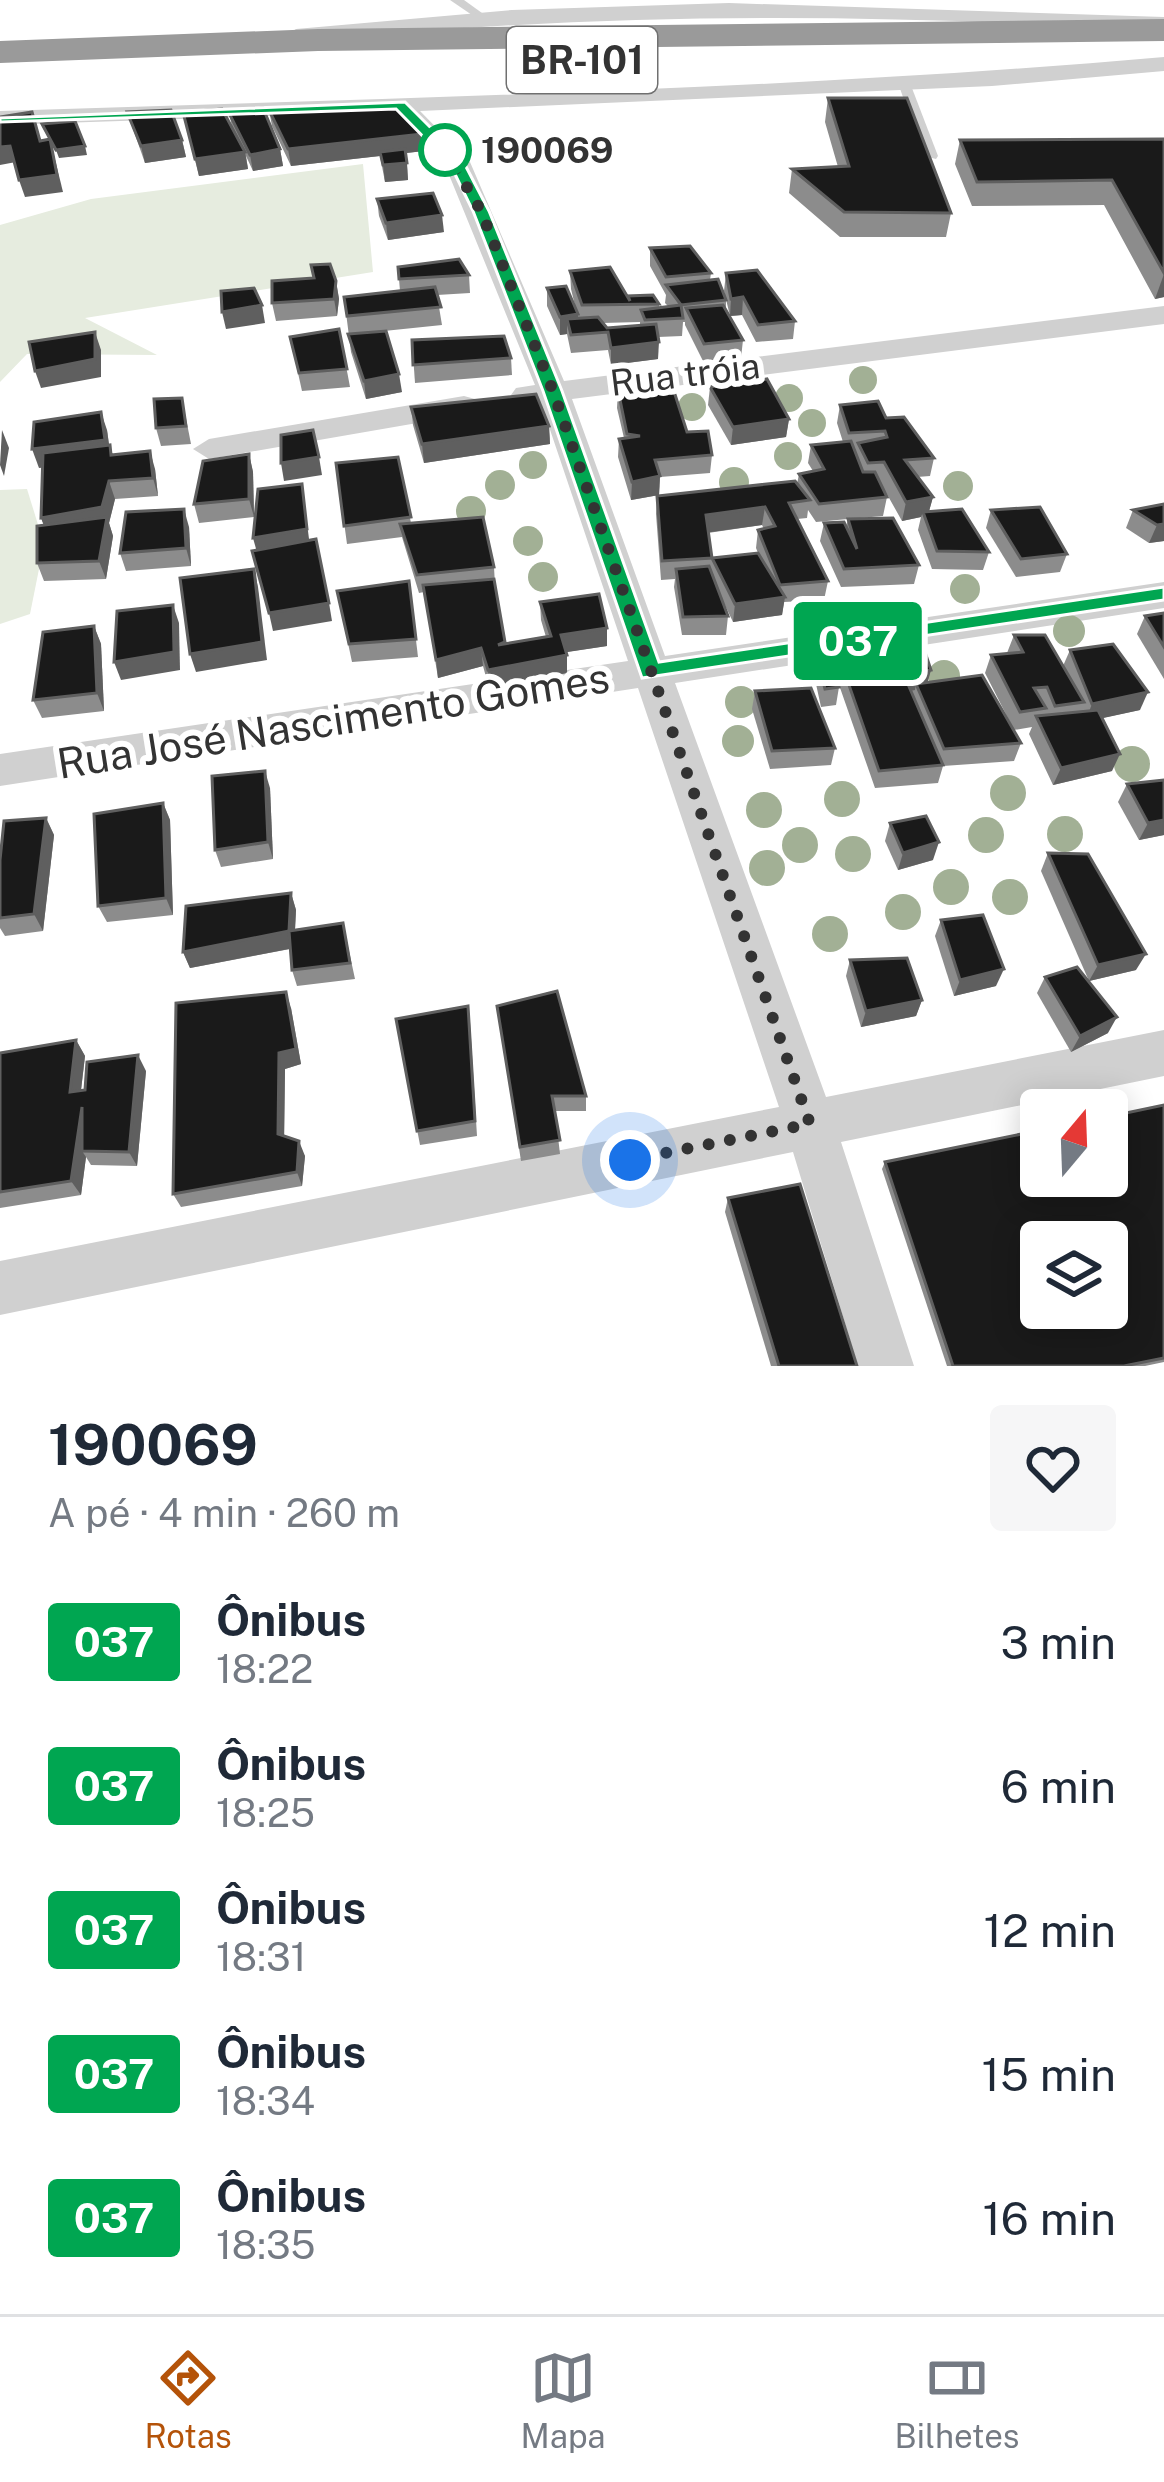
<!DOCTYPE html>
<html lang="pt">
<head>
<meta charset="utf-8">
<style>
	body { margin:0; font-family:"Public Sans",sans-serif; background:#f6f6f7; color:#1f2937; height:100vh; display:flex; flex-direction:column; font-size:45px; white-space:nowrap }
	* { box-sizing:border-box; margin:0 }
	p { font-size:39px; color:#747a83 }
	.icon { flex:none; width:66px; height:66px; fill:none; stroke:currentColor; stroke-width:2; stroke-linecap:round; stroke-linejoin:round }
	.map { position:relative; height:1366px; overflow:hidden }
	.drawer { display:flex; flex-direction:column; background:#fff; flex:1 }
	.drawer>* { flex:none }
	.badge { padding:0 24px; border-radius:9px; font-size:42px; line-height:78px }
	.needle { width:78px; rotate:19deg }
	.tools { position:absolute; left:1020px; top:1089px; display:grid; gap:24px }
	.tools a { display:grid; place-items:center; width:108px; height:108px; border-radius:12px; background:#fff; box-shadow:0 6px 30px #0003; font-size:60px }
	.you { position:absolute; width:60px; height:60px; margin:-30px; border:9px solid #fff; border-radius:50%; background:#1a73e8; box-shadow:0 0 0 18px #1a73e833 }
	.map>.badge { position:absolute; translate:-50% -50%; box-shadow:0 0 0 6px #fff }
	.round { display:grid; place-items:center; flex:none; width:126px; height:126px; border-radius:12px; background:#f6f6f7 }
	.headline { display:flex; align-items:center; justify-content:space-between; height:204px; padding:0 48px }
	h1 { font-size:57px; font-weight:700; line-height:90px }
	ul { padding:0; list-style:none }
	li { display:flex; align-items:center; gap:36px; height:144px; padding:0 48px }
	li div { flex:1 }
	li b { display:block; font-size:45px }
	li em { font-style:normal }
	li .badge { min-width:132px; font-weight:700; text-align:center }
	.tab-bar { display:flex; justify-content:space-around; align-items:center; height:168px; border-top:3px solid #e0e1e3; background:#fff; font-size:33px; color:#747a83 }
	.tab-bar a { display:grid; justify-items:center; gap:6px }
	.tab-bar .current { color:#b45309 }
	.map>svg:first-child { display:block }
	.green { fill:#e6ecdf }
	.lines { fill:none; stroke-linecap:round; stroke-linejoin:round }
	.lane { fill:#d0d0d0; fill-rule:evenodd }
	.street { fill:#d0d0d0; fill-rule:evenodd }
	.highway { fill:#9a9a9a; fill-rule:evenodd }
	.tree { fill:#a2b095 }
	.wall { fill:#8c8c8c; fill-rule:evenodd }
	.shaded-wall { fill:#5f5f5f }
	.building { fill:#1a1a1a; stroke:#5f5f5f; stroke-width:3; fill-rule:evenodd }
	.line { fill:#00a651; stroke:#fff; stroke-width:3 }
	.walk { stroke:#333; stroke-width:12; stroke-dasharray:0 21.6 }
	.stop-dot { fill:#fff; stroke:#00a651; stroke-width:6 }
	.labels { text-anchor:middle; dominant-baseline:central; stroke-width:12; stroke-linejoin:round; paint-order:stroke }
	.far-stop-label { font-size:36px; font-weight:bold; fill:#333; stroke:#fff; text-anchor:start }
	.far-street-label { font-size:36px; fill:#333; stroke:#fff }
	.shield { fill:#fff; stroke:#707070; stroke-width:3 }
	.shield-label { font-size:39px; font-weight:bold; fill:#333 }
	.street-label { font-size:42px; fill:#333; stroke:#fff }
</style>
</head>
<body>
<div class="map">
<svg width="1164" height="1366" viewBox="0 0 1164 1366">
	<rect width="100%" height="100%" fill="#fff"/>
	<g class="green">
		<polygon points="363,164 373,272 85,318 157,355 27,354 0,382 0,225 91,199"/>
		<polygon points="27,489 44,544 30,614 0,624 0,490"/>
	</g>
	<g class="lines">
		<g class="lane">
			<polygon points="450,0 464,0 482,13 472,15"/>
			<polygon points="904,79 910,83 938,156 936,159 924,156 898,83"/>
		</g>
		<g class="street">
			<path d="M729 3 1164 17V31C873 13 586 11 296 43L285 36 296 29 512 10Z"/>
			<path d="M1164 57V71L992 86 420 111 470 162 564 381 1164 306V324L572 399 665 656 1164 582V608L675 683 826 1097 1164 1030V1076L841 1142 914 1366H858L793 1152 0 1315V1261L779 1107 638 688 0 786V754L628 661 541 403 516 402 511 395 516 388 535 385 445 165 394 112 0 125V111C388 98 777 91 1164 57Z"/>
			<polygon points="464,396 475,399 480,406 475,413 209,459 193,449 209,439"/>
		</g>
		<polygon class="highway" points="1164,19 1164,41 318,51 0,63 0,41 318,29"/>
	</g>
	<g class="tree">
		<circle cx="863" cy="380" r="14"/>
		<circle cx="789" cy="398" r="14"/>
		<circle cx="692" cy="407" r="14"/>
		<circle cx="812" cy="423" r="14"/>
		<circle cx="788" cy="456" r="14"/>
		<circle cx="533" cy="465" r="14"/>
		<circle cx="734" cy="482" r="15"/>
		<circle cx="500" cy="485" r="15"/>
		<circle cx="958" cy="486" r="15"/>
		<circle cx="471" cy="511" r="15"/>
		<circle cx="528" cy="541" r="15"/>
		<circle cx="543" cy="577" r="15"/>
		<circle cx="965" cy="589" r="15"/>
		<circle cx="1069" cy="631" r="16"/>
		<circle cx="944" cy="676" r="16"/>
		<circle cx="741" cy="702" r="16"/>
		<circle cx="738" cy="741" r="16"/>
		<circle cx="1132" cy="764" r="18"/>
		<circle cx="1008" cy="793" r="18"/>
		<circle cx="842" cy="799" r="18"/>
		<circle cx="764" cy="810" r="18"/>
		<circle cx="1065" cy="834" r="18"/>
		<circle cx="986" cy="835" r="18"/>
		<circle cx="800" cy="845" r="18"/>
		<circle cx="853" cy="854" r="18"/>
		<circle cx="767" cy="868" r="18"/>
		<circle cx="951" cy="887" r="18"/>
		<circle cx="1010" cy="897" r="18"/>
		<circle cx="903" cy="912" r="18"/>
		<circle cx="830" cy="934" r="18"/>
	</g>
	<g class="wall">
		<polygon points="828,98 951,213 946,237 840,237 789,193 792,169 838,167 825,122"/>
		<polygon points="269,110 422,134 424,151 406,153 408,180 385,182 380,156 291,166 272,126"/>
		<polygon points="127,112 182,140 186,157 145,163"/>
		<polygon points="183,112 232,127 229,113 280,149 283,166 253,171 246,156 248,169 199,176"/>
		<polygon points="1164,139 1164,297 1155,299 1104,205 972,206 955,164 960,140"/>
		<polygon points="377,199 444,232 388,240 379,216"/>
		<path d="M650 248 711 273 710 280 726 300V309L743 340 741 358 703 361 685 325V322H683L682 336 658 337V359L611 365 608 350 571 353 567 334 560 335 547 306V288L578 318 571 289 570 271 628 297 659 304V307L668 306 665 303 666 295 650 266ZM640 322V325L607 328 602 323Z"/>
		<polygon points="311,265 336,281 339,299 337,316 276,321 272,303 313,278"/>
		<polygon points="398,267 469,275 470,293 437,295 442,325 355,334 402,392 366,399 351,352 344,297 400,291"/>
		<polygon points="726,273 795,321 793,339 756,342 742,315 730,316 724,291"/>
		<polygon points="339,329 350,387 302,391 290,337"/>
		<polygon points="412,340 511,358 512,375 415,383"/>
		<polygon points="710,387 789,419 786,437 731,445 708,405"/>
		<polygon points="618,390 687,432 712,455 710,473 660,477 659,495 631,500 618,457 619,439 624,438 617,408"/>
		<polygon points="182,398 191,444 161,446 156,428"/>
		<path d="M840 405 886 418 934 458 930 476 917 477 933 497 929 511 989 552 983 570 932 569 918 530 921 517 902 521 879 480 887 497 883 516 848 519 919 565 914 584 841 587 820 541 824 523 846 527 848 519 816 522 808 510 807 518 797 519 828 581 824 600 784 602 782 615 733 622 722 599 728 616 726 635H682L674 587 675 579 661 580 656 514 657 496 797 484 799 474 813 471 808 463 811 445 843 442 837 423ZM762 525 764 529 758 530 756 548 758 553 712 558 711 570 712 558 708 533Z"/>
		<polygon points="411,407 549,426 550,444 424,463 413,425"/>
		<polygon points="107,430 109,445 113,455 155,469 158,496 115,499 109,523 113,536 106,579 44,581 37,563 44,525 41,518 43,467 39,468"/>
		<polygon points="249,454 253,472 254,517 199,523 194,504"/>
		<polygon points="398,457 411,523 494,567 495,585 505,644 546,637 541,620 540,602 607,628 607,646 566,652 567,673 489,688 483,666 438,678 424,592 419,593 402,537 347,544 336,463"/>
		<polygon points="1164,504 1164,541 1149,543 1126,528 1133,510"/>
		<polygon points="991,510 1067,554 1060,572 1016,577 986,528"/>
		<polygon points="189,527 191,566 126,571 120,553"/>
		<polygon points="409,581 418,657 352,662 337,591"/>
		<polygon points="1164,613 1164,679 1137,634 1145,616"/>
		<polygon points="94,626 101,644 104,711 42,718 33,700"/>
		<polygon points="1014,635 1063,666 1070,650 1140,710 1102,718 1112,771 1053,785 1029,734 1032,727 1014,730 985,673 991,655 1007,653"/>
		<polygon points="836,648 931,670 927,683 1021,743 1014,761 943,766 938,783 875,788 838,682 839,687 836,705 821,707 816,684 819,666 832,667"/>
		<polygon points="755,691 835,748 831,765 770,769 752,709"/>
		<polygon points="1127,784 1164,835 1139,840 1118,802"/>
		<polygon points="270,788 273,859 221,867 215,850"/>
		<polygon points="163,803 170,820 173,915 107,922 98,906"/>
		<polygon points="46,818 54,835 43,931 5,936 0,928 0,860"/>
		<polygon points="890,823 933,860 898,870 885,841"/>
		<polygon points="1048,853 1136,970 1089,981 1041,871"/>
		<polygon points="291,893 296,910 295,930 343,923 355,979 297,986 292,970 290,949 190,968 183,952"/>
		<polygon points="941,920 996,986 954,996 935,936"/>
		<polygon points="850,960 922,1000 916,1016 861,1027 846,976"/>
		<polygon points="1045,977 1108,1033 1071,1052 1037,993"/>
		<polygon points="497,1006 586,1096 586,1111 555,1111 560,1154 521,1161"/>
		<polygon points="291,1008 301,1064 285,1069 284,1136 305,1156 302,1186 181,1207 173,1194"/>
		<polygon points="396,1019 470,1022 477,1136 420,1145"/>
		<polygon points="76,1040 85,1056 81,1090 146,1071 137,1166 91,1165 86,1157 81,1195 0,1208 0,1053"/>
		<polygon points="1164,1105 1164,1362 1145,1366 947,1366 882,1169 885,1162"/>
		<polygon points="728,1198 857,1366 771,1366 725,1212"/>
	</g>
	<g class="shaded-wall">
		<polygon points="422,134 424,151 291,166 288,149"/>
		<polygon points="50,139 63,192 25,197 19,180"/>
		<polygon points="182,140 186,157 145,163 141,146"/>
		<polygon points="10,146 16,162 0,165 0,147"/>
		<polygon points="85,146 87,155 59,158 56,150"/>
		<polygon points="280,149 283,166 253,171 250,155"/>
		<polygon points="245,152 248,169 199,176 195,159"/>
		<polygon points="407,163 408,180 385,182 383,165"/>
		<polygon points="442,215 444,232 388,240 386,223"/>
		<polygon points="1164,274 1164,297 1155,299"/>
		<polygon points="336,281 339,299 337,316 334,299"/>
		<polygon points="743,297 742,315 730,316 731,299"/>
		<polygon points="262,305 265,323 226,329 222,312"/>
		<polygon points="578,314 578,332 567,319 567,334 560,335 560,317"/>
		<polygon points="95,332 101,350 101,377 41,388 35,371"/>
		<polygon points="659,342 658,359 611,365 611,348"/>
		<polygon points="399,374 402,392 366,399 364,381"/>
		<polygon points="101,412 107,430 111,459 39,468 32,449"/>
		<polygon points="789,419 786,437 731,445 733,427"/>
		<polygon points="549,426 550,444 424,463 422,444"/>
		<polygon points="2,430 9,448 4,476 0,465"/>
		<polygon points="150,451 155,469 158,496 153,478"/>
		<polygon points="249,454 253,472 254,517 249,499"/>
		<polygon points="319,457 322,475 284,481 281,463"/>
		<polygon points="660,476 659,495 631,500 632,482"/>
		<polygon points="109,481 115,499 109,523 113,536 106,579 99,561 48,536 41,518"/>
		<polygon points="302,484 310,547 258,556 253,538"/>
		<polygon points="933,497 928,515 923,512 921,517 902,521 906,502"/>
		<polygon points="765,507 762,525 704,533 706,515"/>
		<polygon points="184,509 189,527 191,566 186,548"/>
		<polygon points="1164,524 1164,541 1149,543 1157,525"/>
		<polygon points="254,569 258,587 267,660 196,672 190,654"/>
		<polygon points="785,597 782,615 733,622 735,604"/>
		<polygon points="329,603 332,621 273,631 269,613"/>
		<polygon points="173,605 179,623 180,670 121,680 114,662"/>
		<polygon points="94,626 101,644 104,711 97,693"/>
		<polygon points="607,628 607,646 561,653 561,635"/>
		<polygon points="481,648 483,666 438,678 436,660"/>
		<polygon points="567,655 567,673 489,688 488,670"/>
		<polygon points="931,670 926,688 916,684 915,690 899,693 904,675"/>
		<polygon points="1148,692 1140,710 1085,722 1092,704"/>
		<polygon points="1120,754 1112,771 1053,785 1061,768"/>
		<polygon points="265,771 270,788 273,859 268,842"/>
		<polygon points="163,803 170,820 173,915 166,898"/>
		<polygon points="46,818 54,835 43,931 34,914"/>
		<polygon points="1164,820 1164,835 1139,840 1148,823"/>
		<polygon points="939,842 933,860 898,870 903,853"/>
		<polygon points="291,893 296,910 294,948 190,968 183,952"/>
		<polygon points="1146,954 1136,970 1089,981 1098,965"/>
		<polygon points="1004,969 996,986 954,996 960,980"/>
		<polygon points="286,992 291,1008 301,1064 285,1069 284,1148 278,1134 279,1053"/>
		<polygon points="922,1000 916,1016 861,1027 866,1011"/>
		<polygon points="1117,1017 1108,1033 1071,1052 1080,1036"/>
		<polygon points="76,1040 85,1056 79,1107 70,1092"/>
		<polygon points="138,1055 146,1071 137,1166 129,1152"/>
		<polygon points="82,1107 82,1151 86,1157 81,1195 71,1181"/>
		<polygon points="299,1141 305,1156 302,1186 297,1172"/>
	</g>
	<g class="building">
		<polygon points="828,98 907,98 951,213 844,212 792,169 849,166"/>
		<polygon points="311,107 397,107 422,134 288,149 269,110"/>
		<polygon points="263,108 280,149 250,155 229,113"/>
		<polygon points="222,109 245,152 195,159 183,112"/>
		<polygon points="171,110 182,140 141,146 127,112"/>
		<polygon points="32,112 40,141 50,139 57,175 19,180 10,146 0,147 0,117"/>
		<polygon points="75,121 85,146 56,150 42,124"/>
		<polygon points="1164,139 1164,273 1112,180 977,182 960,140"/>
		<polygon points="405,149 407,163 383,165 380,152"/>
		<polygon points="433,193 442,215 386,223 377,199"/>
		<polygon points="690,246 711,273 666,277 650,248"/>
		<polygon points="459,259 469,275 399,279 398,267"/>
		<polygon points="330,264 336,281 334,299 272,303 272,281 314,278 311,265"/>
		<polygon points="610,267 630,301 628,296 653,295 659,304 582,305 570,271"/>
		<polygon points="757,270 795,321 758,325 743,297 731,299 726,273"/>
		<polygon points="718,279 726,300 681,305 666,285"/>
		<polygon points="566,286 578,314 560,317 547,288"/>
		<polygon points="435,287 441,307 347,316 344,297"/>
		<polygon points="254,288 262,305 222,312 221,291"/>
		<polygon points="681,305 683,318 645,320 641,310"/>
		<polygon points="723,305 743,340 704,344 686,308"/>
		<polygon points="598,317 607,328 656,324 659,342 611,348 608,332 571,335 567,319"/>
		<polygon points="339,329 347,369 299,373 290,337"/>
		<polygon points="386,331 399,374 364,381 348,334"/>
		<polygon points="95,332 95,359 35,371 29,342"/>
		<polygon points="504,336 511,358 413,365 412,340"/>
		<polygon points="767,379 789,419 733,427 710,387"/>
		<polygon points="671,382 687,432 708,431 712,455 655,460 660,476 632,482 619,439 640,436 627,434 618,390"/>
		<polygon points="536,394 549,426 422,444 411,407"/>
		<polygon points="182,398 186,426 156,428 154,399"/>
		<polygon points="878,401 886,418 904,417 934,458 905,460 933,497 906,502 884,462 868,463 858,443 887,437 885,431 849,433 840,405"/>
		<polygon points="101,412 105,440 32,449 34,422"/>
		<polygon points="313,430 319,457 281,463 281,435"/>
		<polygon points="851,441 863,472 875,472 887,497 819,504 799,474 824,469 811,445"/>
		<polygon points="110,445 111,455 150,451 153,478 109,481 102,507 41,518 43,453"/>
		<polygon points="249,454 249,499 194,504 203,461"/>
		<polygon points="398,457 411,517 344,526 336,463"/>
		<polygon points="795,481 810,500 789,503 828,581 780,585 758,530 775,526 765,507 706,515 712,558 662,561 657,496"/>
		<polygon points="302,484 307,529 253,538 258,489"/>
		<polygon points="1164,504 1164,524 1157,525 1133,510"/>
		<polygon points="1040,507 1067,554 1021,559 991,510"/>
		<polygon points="184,509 186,548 120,553 126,512"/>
		<polygon points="962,509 989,552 937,551 923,512"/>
		<polygon points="107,517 99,561 37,563 37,526"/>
		<polygon points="483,517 494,567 417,575 400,524"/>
		<polygon points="893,518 919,565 844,569 824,523 844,522 857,549 848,519"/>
		<polygon points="316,539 329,603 269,613 252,551"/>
		<polygon points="758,553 785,597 735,604 712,558"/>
		<polygon points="709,566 728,616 683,617 676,569"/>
		<polygon points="254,569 262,642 190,654 180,578"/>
		<polygon points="494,579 505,642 498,645 551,636 540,602 599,594 607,628 561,635 567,655 488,670 481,648 436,660 423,585"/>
		<polygon points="409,581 416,639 349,644 337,591"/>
		<polygon points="173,605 174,652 114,662 117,611"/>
		<polygon points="1164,613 1164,647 1145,616"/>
		<polygon points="94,626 97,693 33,700 43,632"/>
		<polygon points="1014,635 1045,635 1084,702 1055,706 1047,687 1034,688 1046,708 1020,712 991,655 1023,652"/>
		<polygon points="922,643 931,670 904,675 943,765 879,771 836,648"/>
		<polygon points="1113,644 1148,692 1092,704 1070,650"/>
		<polygon points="819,666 833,667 839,687 825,689"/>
		<polygon points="982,675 1021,743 944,749 916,684"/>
		<polygon points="811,688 835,748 772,751 755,691"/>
		<polygon points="1098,710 1120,754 1061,768 1036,716"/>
		<polygon points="265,771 268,842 215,850 212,776"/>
		<polygon points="1164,780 1164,820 1148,823 1127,784"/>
		<polygon points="163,803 166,898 98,906 94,814"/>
		<polygon points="926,816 939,842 903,853 890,823"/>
		<polygon points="46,818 34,914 0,918 0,860 4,821"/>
		<polygon points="1048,853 1088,854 1146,954 1098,965"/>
		<polygon points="291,893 289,931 183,952 186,906"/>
		<polygon points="983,915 1004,969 960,980 941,920"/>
		<polygon points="343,923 350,963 292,970 289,931"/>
		<polygon points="907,958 922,1000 866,1011 850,960"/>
		<polygon points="1077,967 1117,1017 1080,1036 1045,977"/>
		<polygon points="557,991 586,1096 552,1096 560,1140 520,1147 497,1006"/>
		<polygon points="286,992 296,1049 279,1053 278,1134 299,1141 297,1172 173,1194 176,1003"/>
		<polygon points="468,1006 475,1121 417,1131 396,1019"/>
		<polygon points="76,1040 70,1092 85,1090 87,1062 138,1055 129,1152 82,1151 82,1107 71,1181 0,1192 0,1053"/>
		<path d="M1164 1105V1358L1124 1366H953L885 1162 1041 1130V1176H1107V1117ZM1041 1242H1107V1308H1041Z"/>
		<polygon points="800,1184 857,1366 779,1366 728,1198"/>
	</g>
	<polygon class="line" points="405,102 462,159 489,211 562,391 659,662 1164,587 1164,600 642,678 543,391 473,211 450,164 396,109 0,122 0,118"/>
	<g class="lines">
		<polyline class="walk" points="445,150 481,211 553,391 810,1124 630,1160"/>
	</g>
	<circle class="stop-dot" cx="445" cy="150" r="24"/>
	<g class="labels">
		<g class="far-stop-label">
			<text x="481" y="150">190069</text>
		</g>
		<g class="far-street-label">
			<text transform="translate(685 374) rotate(-7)">Rua tróia</text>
		</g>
		<rect class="shield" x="507" y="27" width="150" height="66" rx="9"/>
		<g class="shield-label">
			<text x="582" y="60">BR-101</text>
		</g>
		<g class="street-label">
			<text transform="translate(333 720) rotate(-9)">Rua José Nascimento Gomes</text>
		</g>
	</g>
</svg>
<div class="tools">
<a><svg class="needle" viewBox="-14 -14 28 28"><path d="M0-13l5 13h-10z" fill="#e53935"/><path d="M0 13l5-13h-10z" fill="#747a83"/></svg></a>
<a><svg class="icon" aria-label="layers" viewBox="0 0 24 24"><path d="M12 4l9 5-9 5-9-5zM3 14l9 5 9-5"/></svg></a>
</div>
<div class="you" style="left:630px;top:1160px"></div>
<b class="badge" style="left:858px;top:641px;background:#00a651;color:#fff">037</b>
</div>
<section class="drawer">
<div class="headline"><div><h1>190069</h1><p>A pé · 4 min · 260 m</p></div><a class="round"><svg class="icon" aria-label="heart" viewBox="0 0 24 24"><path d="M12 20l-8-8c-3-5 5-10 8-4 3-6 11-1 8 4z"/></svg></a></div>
<ul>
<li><span class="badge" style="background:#00a651;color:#fff">037</span><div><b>Ônibus</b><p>18:22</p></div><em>3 min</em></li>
<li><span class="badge" style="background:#00a651;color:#fff">037</span><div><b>Ônibus</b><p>18:25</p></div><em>6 min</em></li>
<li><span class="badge" style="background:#00a651;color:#fff">037</span><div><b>Ônibus</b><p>18:31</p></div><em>12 min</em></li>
<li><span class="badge" style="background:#00a651;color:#fff">037</span><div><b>Ônibus</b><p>18:34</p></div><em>15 min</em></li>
<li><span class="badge" style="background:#00a651;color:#fff">037</span><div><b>Ônibus</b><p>18:35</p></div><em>16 min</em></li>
</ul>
</section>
<nav class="tab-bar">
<a class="current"><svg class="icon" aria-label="directions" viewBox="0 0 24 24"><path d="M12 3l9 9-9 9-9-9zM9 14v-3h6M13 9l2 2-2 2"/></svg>Rotas</a>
<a><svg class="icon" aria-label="map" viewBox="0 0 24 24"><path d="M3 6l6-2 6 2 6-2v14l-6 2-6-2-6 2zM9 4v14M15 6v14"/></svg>Mapa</a>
<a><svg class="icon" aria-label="tickets" viewBox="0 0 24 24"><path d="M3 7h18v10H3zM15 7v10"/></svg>Bilhetes</a>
</nav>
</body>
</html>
